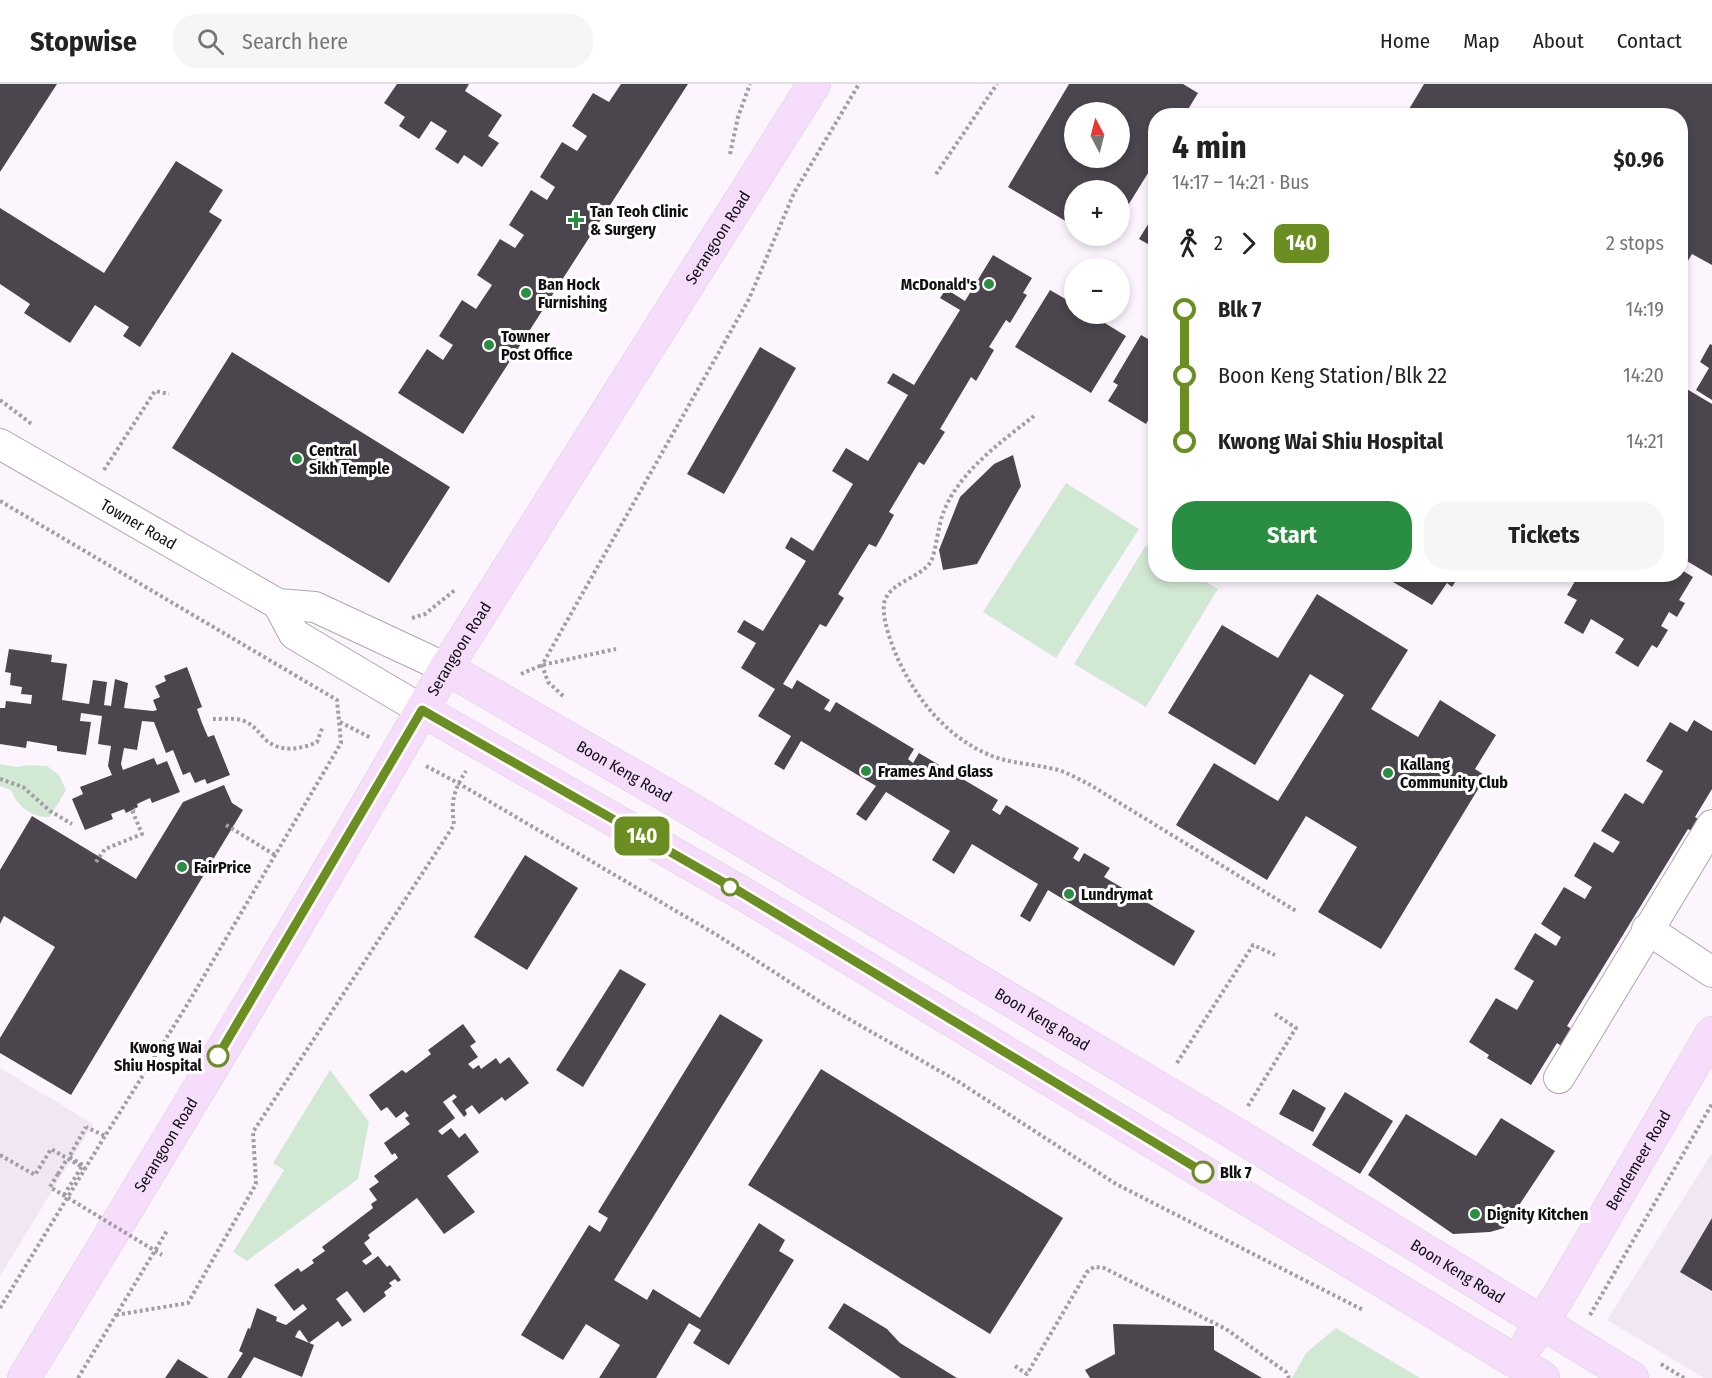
<!DOCTYPE html>
<html lang="en">
<head>
<meta charset="utf-8">
<style>
	body { margin:0; font-family:"Fira Sans Condensed",sans-serif; background:#f6f6f6; color:#222; height:100vh; display:flex; flex-direction:column; font-size:22px; white-space:nowrap }
	* { box-sizing:border-box; margin:0 }
	p { font-size:20px; color:#767676 }
	.icon { flex:none; width:33px; height:33px; fill:none; stroke:currentColor; stroke-width:2; stroke-linecap:round; stroke-linejoin:round }
	.map { position:relative; flex:1; overflow:hidden }
	.details { position:absolute; left:1148px; top:24px; width:540px; height:474px; display:flex; flex-direction:column; background:#fff; border-radius:24px; box-shadow:0 3px 9px #0003 }
	.details>* { flex:none }
	.badge { padding:0 12px; border-radius:9px; font-size:21px; line-height:39px }
	.needle { width:39px; rotate:353deg }
	.tools { position:absolute; left:1064px; top:18px; display:grid; gap:12px }
	.tools a { display:grid; place-items:center; width:66px; height:66px; border-radius:50%; background:#fff; box-shadow:0 3px 9px #0003; font-size:30px }
	.map>.badge { position:absolute; translate:-50% -50%; box-shadow:0 0 0 3px #fff }
	.legs { display:flex; align-items:center; gap:9px; height:66px; padding:0 24px; font-size:20px }
	.legs p { margin-inline-start:auto }
	.summary { display:flex; align-items:center; justify-content:space-between; height:102px; padding:0 24px }
	h1 { font-size:33px; font-weight:700; line-height:45px }
	.action { display:flex; gap:12px; margin-top:auto; padding:12px 24px }
	.action a { flex:1; height:69px; border-radius:24px; background:#298d42; color:#fff; font-size:24px; font-weight:700; line-height:69px; text-align:center }
	.action a+a { background:#f6f6f6; color:#222 }
	ul { padding:0 24px; list-style:none }
	li { display:flex; align-items:center; gap:21px; height:66px; font-size:22px }
	li i { display:grid; place-items:center; width:9px; height:100%; margin:0 8px; background:currentColor }
	li i::after { content:''; width:15px; height:15px; margin:-8px; border:4px solid; border-radius:50%; background:#fff }
	li p { margin-inline-start:auto }
	li:first-child i { background:linear-gradient(#0000 50%,currentColor 0) }
	li:last-child i { background:linear-gradient(currentColor 50%,#0000 0) }
	header { display:flex; align-items:center; gap:36px; box-sizing:border-box; height:84px; padding:0 30px; background:#fff; border-bottom:2px solid #e0e0e0 }
	header strong { font-size:28px }
	nav { display:flex; gap:33px; margin-inline-start:auto; font-size:21px }
	.search { width:420px; height:54px; background:#f6f6f6; display:flex; align-items:center; gap:15px; box-sizing:border-box; padding:0 21px; border-radius:24px; color:#767676; font-size:22px }
	.map>svg:first-child { display:block }
	.built { fill:#f1e6f4 }
	.green { fill:#d1e8d3 }
	.building { fill:#4b464d; fill-rule:evenodd }
	.lines { fill:none; stroke-linecap:round; stroke-linejoin:round }
	.minor-casing { stroke:#aea7af; stroke-width:32 }
	.major-casing { stroke:#d4d4d4; stroke-width:34 }
	.path { stroke:#a29da4; stroke-width:4; stroke-dasharray:3 3; stroke-linecap:butt }
	.minor { stroke:#fff; stroke-width:30 }
	.major { stroke:#f5ddfb; stroke-width:33 }
	.path-bridge { stroke:#a29da4; stroke-width:4; stroke-dasharray:3 3; stroke-linecap:butt }
	.line-1-casing { stroke:#fff; stroke-width:14 }
	.line-1 { stroke:#6b8e23; stroke-width:9 }
	.poi-dot { fill:#298d42; stroke:#fff; stroke-width:2 }
	.stop-1-dot { fill:#fff; stroke:#6b8e23; stroke-width:3 }
	.labels { text-anchor:middle; dominant-baseline:central; stroke-width:6; stroke-linejoin:round; paint-order:stroke }
	.poi-label { font-size:16px; font-weight:bold; fill:#110f12; stroke:#fff; text-anchor:start }
	.street-label { font-size:16px; fill:#110f12; stroke:#fff }
	.stop-label { font-size:16px; font-weight:bold; fill:#110f12; stroke:#fff; text-anchor:end }
</style>
</head>
<body>
<header>
<strong>Stopwise</strong>
<div class="search"><svg class="icon" aria-label="search" viewBox="0 0 24 24"><circle cx="10" cy="10" r="6"/><path d="M15 15l6 6"/></svg>Search here</div>
<nav><a>Home</a><a>Map</a><a>About</a><a>Contact</a></nav>
</header>
<div class="map">
<svg width="1712" height="1294" viewBox="0 0 1712 1294">
	<rect width="100%" height="100%" fill="#fcf5fe"/>
	<g class="built">
		<polygon points="0,984 93,1040 0,1192"/>
		<polygon points="1712,1069 1712,1294 1704,1294 1607,1236"/>
	</g>
	<g class="green">
		<polygon points="1066,399 1139,445 1056,574 983,528"/>
		<polygon points="1146,461 1155,467 1155,490 1194,491 1218,505 1146,623 1074,580"/>
		<path d="M0 680 17 683 28 681 47 682 59 691 66 706 50 733C32 734 17 722 11 706L0 702Z"/>
		<polygon points="330,986 369,1038 358,1095 247,1177 233,1168 284,1086 273,1079"/>
		<polygon points="1336,1244 1420,1294 1292,1294 1306,1269"/>
	</g>
	<g class="building">
		<polygon points="0,0 57,0 0,88"/>
		<polygon points="397,0 469,0 465,7 502,31 488,52 499,59 482,83 464,71 458,80 435,65 447,47 431,37 419,55 399,42 405,33 384,19"/>
		<polygon points="621,0 688,0 463,350 398,309 427,265 443,276 453,261 439,252 462,216 476,225 492,201 477,191 500,155 515,164 524,151 509,141 531,106 547,116 555,103 540,93 562,58 577,67 587,52 572,42 593,9 609,18"/>
		<path d="M1069 0H1183L1198 9 1184 32H1155V83L1153 81 1119 136V106H1074V142L1008 103ZM1074 28H1119V74H1074Z"/>
		<polygon points="1424,0 1712,0 1712,181 1692,170 1680,190 1680,32 1405,32"/>
		<polygon points="176,77 223,106 209,128 222,136 140,263 123,252 129,243 95,221 70,259 24,229 30,220 0,200 0,124 104,189"/>
		<polygon points="1155,129 1155,164 1139,155"/>
		<polygon points="993,171 1032,194 1023,209 1027,211 1010,239 1006,236 989,263 994,266 976,297 971,293 940,345 945,348 924,381 919,378 889,428 894,431 876,463 869,460 838,510 844,514 826,543 820,540 783,600 792,605 797,596 830,616 824,625 830,628 836,618 914,665 908,675 913,679 919,669 998,716 992,726 1000,731 1006,721 1079,764 1073,774 1079,778 1084,769 1110,784 1104,793 1195,847 1174,882 1048,806 1030,838 1020,832 1038,800 972,760 954,790 932,776 950,747 886,708 866,737 856,730 876,702 801,657 784,686 774,680 791,652 758,632 775,605 741,584 756,559 737,548 744,536 763,547 806,477 785,464 791,453 813,467 853,400 832,387 846,364 868,377 908,311 887,299 893,289 914,301 960,226 940,214 946,205 965,217"/>
		<polygon points="1050,206 1074,220 1074,230 1090,230 1126,252 1091,309 1015,263"/>
		<polygon points="1141,251 1155,259 1155,324 1146,340 1108,317 1118,301 1113,298"/>
		<polygon points="1710,260 1712,261 1712,316 1696,306 1709,284 1700,278"/>
		<polygon points="760,263 796,284 724,410 687,390"/>
		<polygon points="232,268 450,403 389,499 172,364"/>
		<polygon points="1680,301 1712,320 1712,492 1680,473"/>
		<polygon points="1013,371 1021,402 977,480 943,486 939,466 960,413 994,380"/>
		<polygon points="1680,485 1693,493 1679,516 1685,519 1677,533 1669,528 1661,542 1668,546 1657,564 1652,561 1638,583 1615,569 1624,555 1591,535 1583,550 1564,539 1577,516 1567,511 1578,492 1588,498 1593,490 1658,490 1662,493 1663,490 1680,490"/>
		<polygon points="1398,490 1460,490 1452,503 1447,499 1432,521 1393,498"/>
		<polygon points="1317,510 1408,566 1371,625 1418,653 1440,616 1496,651 1475,685 1486,692 1381,865 1318,828 1357,763 1306,732 1267,796 1176,741 1214,679 1278,717 1344,611 1310,590 1255,681 1168,629 1222,541 1278,574"/>
		<polygon points="9,565 52,571 51,578 67,580 62,616 89,620 93,596 107,598 104,621 111,622 115,595 128,599 124,624 153,627 157,626 153,616 160,613 155,602 166,597 164,592 187,583 202,623 197,625 202,639 208,653 214,651 230,691 207,700 205,695 195,699 190,688 183,691 173,666 166,669 154,638 142,637 137,666 124,664 121,680 123,686 154,674 157,681 167,677 180,708 152,719 150,714 137,720 138,723 126,729 124,725 111,730 113,735 85,746 72,715 83,710 80,703 112,691 108,682 111,662 98,660 102,632 81,629 80,637 91,638 86,671 57,667 57,662 27,657 26,664 0,660 0,624 5,624 6,617 31,620 32,611 21,610 22,603 10,601 11,589 5,588"/>
		<polygon points="1694,636 1712,647 1712,705 1695,733 1706,740 1699,751 1688,745 1567,942 1573,946 1563,963 1557,959 1531,1001 1487,974 1489,971 1469,958 1496,914 1517,926 1534,897 1514,885 1535,849 1556,862 1561,853 1541,840 1564,803 1585,815 1592,803 1574,792 1594,758 1613,769 1620,758 1601,747 1625,709 1643,720 1663,687 1646,677 1670,638 1687,648"/>
		<polygon points="224,701 232,719 243,726 71,1011 0,969 0,954 55,863 4,832 0,840 0,786 32,732 136,795 183,718"/>
		<polygon points="525,771 578,804 527,886 474,853"/>
		<polygon points="620,885 646,900 583,1003 556,986"/>
		<polygon points="720,930 763,956 614,1196 647,1216 653,1205 700,1234 759,1139 785,1156 779,1167 794,1176 729,1281 693,1259 701,1246 689,1239 656,1294 599,1294 620,1261 586,1240 563,1276 521,1251 589,1141 600,1148 608,1134 598,1128"/>
		<polygon points="463,940 476,958 470,962 478,973 468,980 473,985 479,981 481,985 496,974 500,980 509,973 529,999 505,1017 502,1013 479,1030 472,1021 465,1026 467,1030 464,1033 452,1017 457,1013 454,1010 443,1018 455,1034 438,1047 442,1051 451,1044 459,1054 465,1049 479,1068 447,1092 475,1128 444,1150 417,1114 368,1151 370,1154 364,1159 372,1170 362,1177 366,1181 378,1172 387,1183 390,1181 401,1196 398,1198 395,1195 389,1199 392,1202 384,1208 386,1212 364,1229 347,1207 336,1215 352,1236 342,1243 338,1237 309,1259 300,1246 298,1247 295,1253 314,1261 302,1293 254,1273 241,1294 227,1294 243,1269 239,1267 248,1244 250,1245 257,1224 277,1233 276,1237 286,1241 307,1225 303,1220 294,1227 274,1201 298,1184 301,1188 314,1179 312,1176 325,1167 322,1163 373,1124 371,1120 377,1116 369,1105 379,1098 374,1092 398,1074 395,1069 392,1071 384,1059 410,1040 405,1034 409,1032 405,1027 396,1034 387,1023 381,1027 369,1011 402,986 406,989 418,980 431,970 428,966"/>
		<polygon points="821,985 1063,1134 990,1250 748,1101"/>
		<polygon points="1293,1005 1326,1024 1313,1048 1279,1030"/>
		<polygon points="1345,1008 1393,1037 1360,1090 1312,1061"/>
		<polygon points="1406,1030 1476,1072 1501,1034 1555,1067 1504,1144 1490,1148 1453,1150 1368,1091"/>
		<polygon points="1712,1134 1712,1207 1680,1188"/>
		<polygon points="844,1219 887,1245 900,1259 957,1294 901,1294 828,1244"/>
		<polygon points="1113,1240 1214,1242 1214,1266 1262,1294 1090,1294 1085,1286 1115,1270"/>
		<polygon points="178,1275 209,1294 165,1294"/>
	</g>
	<g class="lines">
		<g class="minor-casing">
			<g id="minor">
				<path id="s1" d="M0 360 278 520 315 523 446 584"/>
				<polyline points="278,520 294,550 422,626"/>
				<polyline points="1647,845 1712,888"/>
				<polyline points="1559,994 1712,741"/>
			</g>
		</g>
		<g class="major-casing">
			<g id="major">
				<path id="s2" d="M446 584 680 719 1234 1049 1632 1294"/>
				<polyline points="422,626 742,809 1543,1294"/>
				<path id="s3" d="M1529 1258 1558 1213 1712 949"/>
				<path id="s4" d="M24 1294C167 1059 310 823 446 584L814 0"/>
			</g>
		</g>
		<g class="path">
			<polyline points="730,70 738,33 750,0"/>
			<polyline points="936,90 997,0"/>
			<polyline points="0,316 33,341"/>
			<path d="M1034 332C1001 358 960 387 944 427 938 440 936 470 930 479 919 494 892 498 885 516 880 530 891 559 897 573 916 615 947 654 992 672 1013 680 1036 680 1058 686 1068 689 1078 695 1087 699L1296 827"/>
			<polyline points="104,386 155,307 169,310"/>
			<polyline points="0,417 337,616 341,659 187,921 105,1052 86,1043"/>
			<polyline points="412,534 425,530 455,506"/>
			<polyline points="521,590 542,581 616,565"/>
			<polyline points="563,612 548,598 542,581 749,215 794,109 859,0"/>
			<path d="M213 635C222 635 233 634 242 636 252 640 257 646 264 654 278 669 300 666 317 658L323 642"/>
			<polyline points="340,638 371,654"/>
			<polyline points="426,682 458,699 717,851 828,923 959,998 1116,1100 1363,1226"/>
			<polyline points="0,695 23,703 50,727 72,740"/>
			<polyline points="226,741 275,771"/>
			<polyline points="96,778 105,765 142,750 132,726 135,725"/>
			<polyline points="1177,979 1253,861 1275,871"/>
			<polyline points="1248,1022 1296,944 1275,930"/>
			<polyline points="0,1071 35,1091 51,1065 86,1085"/>
			<polyline points="58,1090 67,1075"/>
			<polyline points="0,1224 105,1052"/>
			<path d="M116 1231 188 1219 256 1100 253 1048 454 741C451 718 453 707 466 687"/>
			<polyline points="1590,1231 1712,1020"/>
			<polyline points="1661,1280 1684,1294"/>
			<polyline points="1015,1282 1027,1290 1087,1188 1094,1183 1104,1184 1226,1245 1286,1288 1289,1294"/>
			<polyline points="78,1294 168,1145"/>
		</g>
		<use href="#minor" class="minor"/>
		<use href="#major" class="major"/>
		<g class="path-bridge">
			<polyline points="58,1090 50,1103 162,1171"/>
			<polyline points="64,1111 83,1081 69,1073 86,1043"/>
		</g>
	</g>
	<g class="lines">
		<g class="line-1-casing">
			<polyline id="line-1" points="218,972 422,626 742,809 1203,1088"/>
		</g>
		<use href="#line-1" class="line-1"/>
	</g>
	<g class="poi-dot">
		<path d="M573 127h6v6h6v6h-6v6h-6v-6h-6v-6h6z"/>
		<circle cx="989" cy="200" r="6"/>
		<circle cx="526" cy="209" r="6"/>
		<circle cx="489" cy="261" r="6"/>
		<circle cx="297" cy="375" r="6"/>
		<circle cx="866" cy="687" r="6"/>
		<circle cx="1388" cy="689" r="6"/>
		<circle cx="182" cy="783" r="6"/>
		<circle cx="1069" cy="810" r="6"/>
		<circle cx="1475" cy="1130" r="6"/>
	</g>
	<g class="stop-1-dot">
		<circle cx="730" cy="803" r="8"/>
		<circle cx="218" cy="972" r="10"/>
		<circle cx="1203" cy="1088" r="10"/>
	</g>
	<g class="labels">
		<g class="poi-label">
			<text x="590" y="127">Tan Teoh Clinic<tspan x="590" dy="18">&amp; Surgery</tspan></text>
			<text x="538" y="200">Ban Hock<tspan x="538" dy="18">Furnishing</tspan></text>
			<text x="977" y="200" text-anchor="end">McDonald's</text>
			<text x="501" y="252">Towner<tspan x="501" dy="18">Post Office</tspan></text>
			<text x="309" y="366">Central<tspan x="309" dy="18">Sikh Temple</tspan></text>
			<text x="1400" y="680">Kallang<tspan x="1400" dy="18">Community Club</tspan></text>
			<text x="878" y="687">Frames And Glass</text>
			<text x="194" y="783">FairPrice</text>
			<text x="1081" y="810">Lundrymat</text>
			<text x="1487" y="1130">Dignity Kitchen</text>
		</g>
		<g class="street-label">
			<text stroke="none"><textPath href="#s4" startOffset="1335">Serangoon Road</textPath></text>
			<text stroke="none"><textPath href="#s1" startOffset="160">Towner Road</textPath></text>
			<text stroke="none"><textPath href="#s4" startOffset="849">Serangoon Road</textPath></text>
			<text stroke="none"><textPath href="#s2" startOffset="206">Boon Keng Road</textPath></text>
			<text stroke="none"><textPath href="#s2" startOffset="692">Boon Keng Road</textPath></text>
			<text stroke="none"><textPath href="#s4" startOffset="273">Serangoon Road</textPath></text>
			<text stroke="none"><textPath href="#s3" startOffset="212">Bendemeer Road</textPath></text>
			<text stroke="none"><textPath href="#s2" startOffset="1178">Boon Keng Road</textPath></text>
		</g>
		<g class="stop-label">
			<text x="202" y="963">Kwong Wai<tspan x="202" dy="18">Shiu Hospital</tspan></text>
			<text x="1220" y="1088" text-anchor="start">Blk 7</text>
		</g>
	</g>
</svg>
<div class="tools">
<a><svg class="needle" viewBox="-14 -14 28 28"><path d="M0-13l5 13h-10z" fill="#e53935"/><path d="M0 13l5-13h-10z" fill="#767676"/></svg></a>
<a>+</a>
<a>−</a>
</div>
<b class="badge" style="left:642px;top:752px;background:#6b8e23;color:#fff">140</b>
<section class="details">
<div class="summary"><div><h1>4 min</h1><p>14:17 – 14:21 · Bus</p></div><b>$0.96</b></div>
<div class="legs"><svg class="icon" aria-label="walk" viewBox="0 0 24 24"><circle cx="13" cy="4" r="2"/><path d="M13 8l-2 6 4 7M11 14l-3 7M7 12l3-4h3l4 4"/></svg>2<svg class="icon" aria-label="forward" viewBox="0 0 24 24"><path d="M9 5l7 7-7 7"/></svg><b class="badge" style="background:#6b8e23;color:#fff">140</b><p>2 stops</p></div>
<ul>
<li><i style="color:#6b8e23"></i><b>Blk 7</b><p>14:19</p></li>
<li><i style="color:#6b8e23"></i><span>Boon Keng Station/Blk 22</span><p>14:20</p></li>
<li><i style="color:#6b8e23"></i><b>Kwong Wai Shiu Hospital</b><p>14:21</p></li>
</ul>
<div class="action"><a>Start</a><a>Tickets</a></div>
</section>
</div>
</body>
</html>
